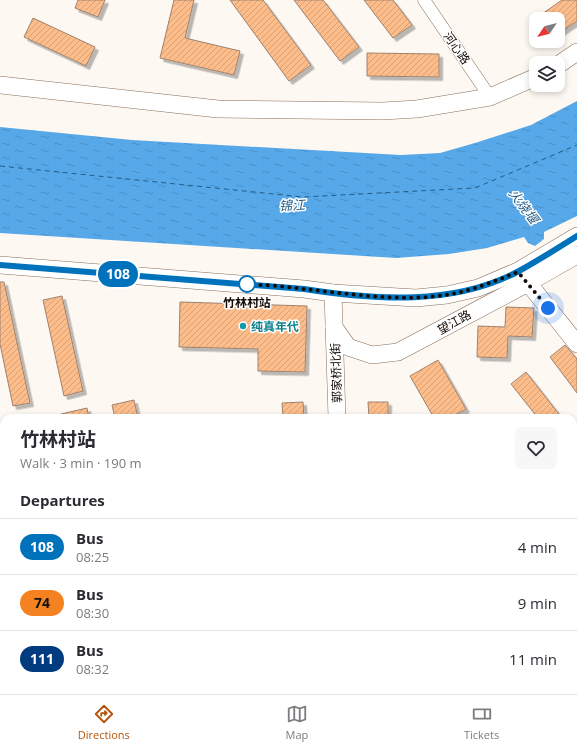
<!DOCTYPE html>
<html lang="en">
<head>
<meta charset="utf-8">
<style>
	body { margin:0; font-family:"Open Sans","Noto Sans SC",sans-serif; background:#f7f7f7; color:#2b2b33; height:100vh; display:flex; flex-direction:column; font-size:15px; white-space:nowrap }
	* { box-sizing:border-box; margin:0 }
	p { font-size:13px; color:#7c7c81 }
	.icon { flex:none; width:22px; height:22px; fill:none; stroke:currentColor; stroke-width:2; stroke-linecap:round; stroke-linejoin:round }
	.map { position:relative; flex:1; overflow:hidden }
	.side { position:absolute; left:0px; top:414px; width:577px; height:280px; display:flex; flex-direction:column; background:#fff; border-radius:12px 12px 0 0; box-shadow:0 2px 6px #0003 }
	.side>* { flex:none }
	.badge { padding:0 8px; border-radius:13px; font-size:14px; line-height:26px }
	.needle { width:26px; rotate:235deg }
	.fabs { position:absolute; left:529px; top:12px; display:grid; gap:8px }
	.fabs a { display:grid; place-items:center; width:36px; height:36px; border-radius:8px; background:#fff; box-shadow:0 2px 6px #0003; font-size:20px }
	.you { position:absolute; width:20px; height:20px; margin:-10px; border:3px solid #fff; border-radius:50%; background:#1a73e8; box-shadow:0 0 0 6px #1a73e833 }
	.map>.badge { position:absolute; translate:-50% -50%; box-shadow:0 0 0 2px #fff }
	h2 { padding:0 20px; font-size:15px; line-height:36px }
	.round { display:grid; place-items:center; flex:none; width:42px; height:42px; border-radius:8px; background:#f7f7f7 }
	.summary { display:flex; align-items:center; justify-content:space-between; height:68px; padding:0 20px }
	h1 { font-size:19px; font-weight:700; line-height:30px }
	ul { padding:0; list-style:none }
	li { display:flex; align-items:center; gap:12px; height:56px; padding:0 20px; border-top:1px solid #e1e1e2 }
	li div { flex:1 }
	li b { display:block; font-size:15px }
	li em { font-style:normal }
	li .badge { min-width:44px; font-weight:700; text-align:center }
	.dock { display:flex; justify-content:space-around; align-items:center; height:56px; border-top:1px solid #e1e1e2; background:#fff; font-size:11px; color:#7c7c81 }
	.dock a { display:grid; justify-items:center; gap:2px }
	.dock .selected { color:#b45309 }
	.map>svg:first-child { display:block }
	.water { fill:url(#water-ripples) }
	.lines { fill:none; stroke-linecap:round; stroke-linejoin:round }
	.ferry { stroke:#235c87; stroke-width:1; stroke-dasharray:5 4; stroke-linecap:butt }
	.building { fill:url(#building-hatch); stroke:#9e826d; filter:url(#shadow) }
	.street-casing { stroke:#896f5a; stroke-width:13 }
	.secondary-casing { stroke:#896f5a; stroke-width:18 }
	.street { stroke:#fff; stroke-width:12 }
	.secondary { stroke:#fff; stroke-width:17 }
	.line-casing { stroke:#fff; stroke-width:9 }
	.line { stroke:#0072bc; stroke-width:6 }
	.walk { stroke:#130a04; stroke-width:4; stroke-dasharray:0 7.2 }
	.stop-dot { fill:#fff; stroke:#0072bc; stroke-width:2 }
	.culture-dot { fill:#0f9aa8; stroke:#fff; stroke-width:1.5 }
	.labels { text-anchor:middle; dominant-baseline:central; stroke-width:3; stroke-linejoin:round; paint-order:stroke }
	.street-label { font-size:12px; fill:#130a04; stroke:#fff }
	.stop-label { font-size:12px; font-weight:bold; fill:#130a04; stroke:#fff }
	.culture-label { font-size:12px; font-weight:bold; fill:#0d838f; stroke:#fff; text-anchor:start }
	.water-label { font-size:13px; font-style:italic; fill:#235c87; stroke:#fff }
</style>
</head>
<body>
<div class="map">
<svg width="577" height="694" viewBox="0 0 577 694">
	<defs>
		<pattern id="water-ripples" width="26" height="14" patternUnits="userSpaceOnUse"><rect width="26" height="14" fill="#57a8e8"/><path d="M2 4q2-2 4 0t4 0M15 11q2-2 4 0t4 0" fill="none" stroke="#4b8fc5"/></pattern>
		<pattern id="building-hatch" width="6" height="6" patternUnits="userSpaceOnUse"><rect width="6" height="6" fill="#fdbd8b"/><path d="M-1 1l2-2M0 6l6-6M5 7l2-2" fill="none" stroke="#d8a176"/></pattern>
		<filter id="shadow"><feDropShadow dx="3.5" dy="3.5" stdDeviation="0" flood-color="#0004"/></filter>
	</defs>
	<rect width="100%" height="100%" fill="#fef8f3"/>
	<polygon class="water" points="577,101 577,216 544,232 544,239 535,246 528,243 524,237 487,248 449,254 396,258 0,233 0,127 132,140 401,155 440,153 475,143 531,125"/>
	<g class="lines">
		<polyline class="ferry" points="0,166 303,197 475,188 577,145"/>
	</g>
	<g class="building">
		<polygon points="78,0 105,0 98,17 75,8"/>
		<polygon points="174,0 194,0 185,38 240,51 234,75 160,58"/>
		<polygon points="230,0 263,0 311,65 289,81"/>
		<polygon points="294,0 323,0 359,47 340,61"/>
		<polygon points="364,0 393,0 412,25 393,38"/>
		<polygon points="562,0 577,0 577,21 558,34 558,19 535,19"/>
		<polygon points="33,18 95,47 86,66 24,37"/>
		<polygon points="367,53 439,54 439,77 367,76"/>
		<polygon points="0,282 4,282 30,403 13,406 0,344"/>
		<polygon points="62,296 83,391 64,396 43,300"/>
		<polygon points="180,302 307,306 305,372 258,371 258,349 179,347"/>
		<polygon points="506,307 534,308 532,337 508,336 507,358 477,357 478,326 505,327"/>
		<polygon points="565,345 577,359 577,393 550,357"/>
		<polygon points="438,360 466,409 450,418 434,418 410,376"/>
		<polygon points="526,372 562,418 538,418 511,384"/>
		<polygon points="134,400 138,418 115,418 112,405"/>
		<polygon points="303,402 304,418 283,418 282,403"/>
		<polygon points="368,402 388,402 388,418 369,418"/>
		<polygon points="87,408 89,418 61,418 61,414"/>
	</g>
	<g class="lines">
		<g class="street-casing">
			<g id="street">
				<polyline points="424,0 490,97"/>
				<polyline points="0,687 1,694"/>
			</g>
		</g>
		<g class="secondary-casing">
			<g id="secondary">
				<polyline points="558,65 577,52"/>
				<polyline points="0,85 218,109 383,111 417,109 490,97 536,77"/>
				<polyline points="0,265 304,289 333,293 416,298 447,295 478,288 518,271 577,236"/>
				<polyline points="521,274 577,344"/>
				<polyline points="333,293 337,418"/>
				<polyline points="334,327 348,347 372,355 398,352 528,283 577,255"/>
				<polyline points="348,690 348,694"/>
			</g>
		</g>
		<use href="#street" class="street"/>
		<use href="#secondary" class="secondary"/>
	</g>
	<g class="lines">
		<g class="line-casing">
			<path id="line" d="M0 265 304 289C375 300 454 306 519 271 539 260 558 248 577 236"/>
		</g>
		<use href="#line" class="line"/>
		<path class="walk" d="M247 284H243C263 285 284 286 304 289 350 294 400 302 446 295 471 291 495 281 518 272L548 308"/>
	</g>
	<circle class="stop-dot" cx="247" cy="284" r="8"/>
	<circle class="culture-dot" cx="243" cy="326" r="4"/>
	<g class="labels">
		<g class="street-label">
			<text transform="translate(457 48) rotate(55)">河心路</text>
			<text transform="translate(454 322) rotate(-29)">望江路</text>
			<text transform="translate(336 373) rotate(-92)">郭家桥北街</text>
		</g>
		<g class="stop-label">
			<text x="247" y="302">竹林村站</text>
		</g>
		<g class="culture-label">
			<text x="251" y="326">纯真年代</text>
		</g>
		<g class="water-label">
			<text transform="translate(292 205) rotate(-3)">锦江</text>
			<text transform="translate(524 206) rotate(53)">火烧堰</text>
		</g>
	</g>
</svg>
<div class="fabs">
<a><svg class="needle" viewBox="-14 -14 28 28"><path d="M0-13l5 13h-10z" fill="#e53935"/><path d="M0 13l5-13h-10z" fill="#7c7c81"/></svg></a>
<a><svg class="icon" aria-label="layers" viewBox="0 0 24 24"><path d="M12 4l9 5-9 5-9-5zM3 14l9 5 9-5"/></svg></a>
</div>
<div class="you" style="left:548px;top:308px"></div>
<b class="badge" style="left:118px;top:274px;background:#0072bc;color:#fff">108</b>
<section class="side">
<div class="summary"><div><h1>竹林村站</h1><p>Walk · 3 min · 190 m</p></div><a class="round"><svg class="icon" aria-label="heart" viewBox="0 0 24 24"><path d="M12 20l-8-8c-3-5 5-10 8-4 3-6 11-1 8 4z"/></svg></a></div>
<h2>Departures</h2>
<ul>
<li><span class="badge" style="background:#0072bc;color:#fff">108</span><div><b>Bus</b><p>08:25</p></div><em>4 min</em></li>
<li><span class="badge" style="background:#f58220;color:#111">74</span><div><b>Bus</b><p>08:30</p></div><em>9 min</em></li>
<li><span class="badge" style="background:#003b80;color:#fff">111</span><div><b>Bus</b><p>08:32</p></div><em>11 min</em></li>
</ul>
</section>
</div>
<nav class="dock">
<a class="selected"><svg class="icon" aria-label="directions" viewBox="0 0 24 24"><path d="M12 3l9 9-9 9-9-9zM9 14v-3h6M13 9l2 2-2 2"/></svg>Directions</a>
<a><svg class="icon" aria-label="map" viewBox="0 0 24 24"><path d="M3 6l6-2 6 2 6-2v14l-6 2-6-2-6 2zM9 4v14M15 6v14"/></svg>Map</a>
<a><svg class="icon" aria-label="tickets" viewBox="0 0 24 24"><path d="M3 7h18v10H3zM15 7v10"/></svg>Tickets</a>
</nav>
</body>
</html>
